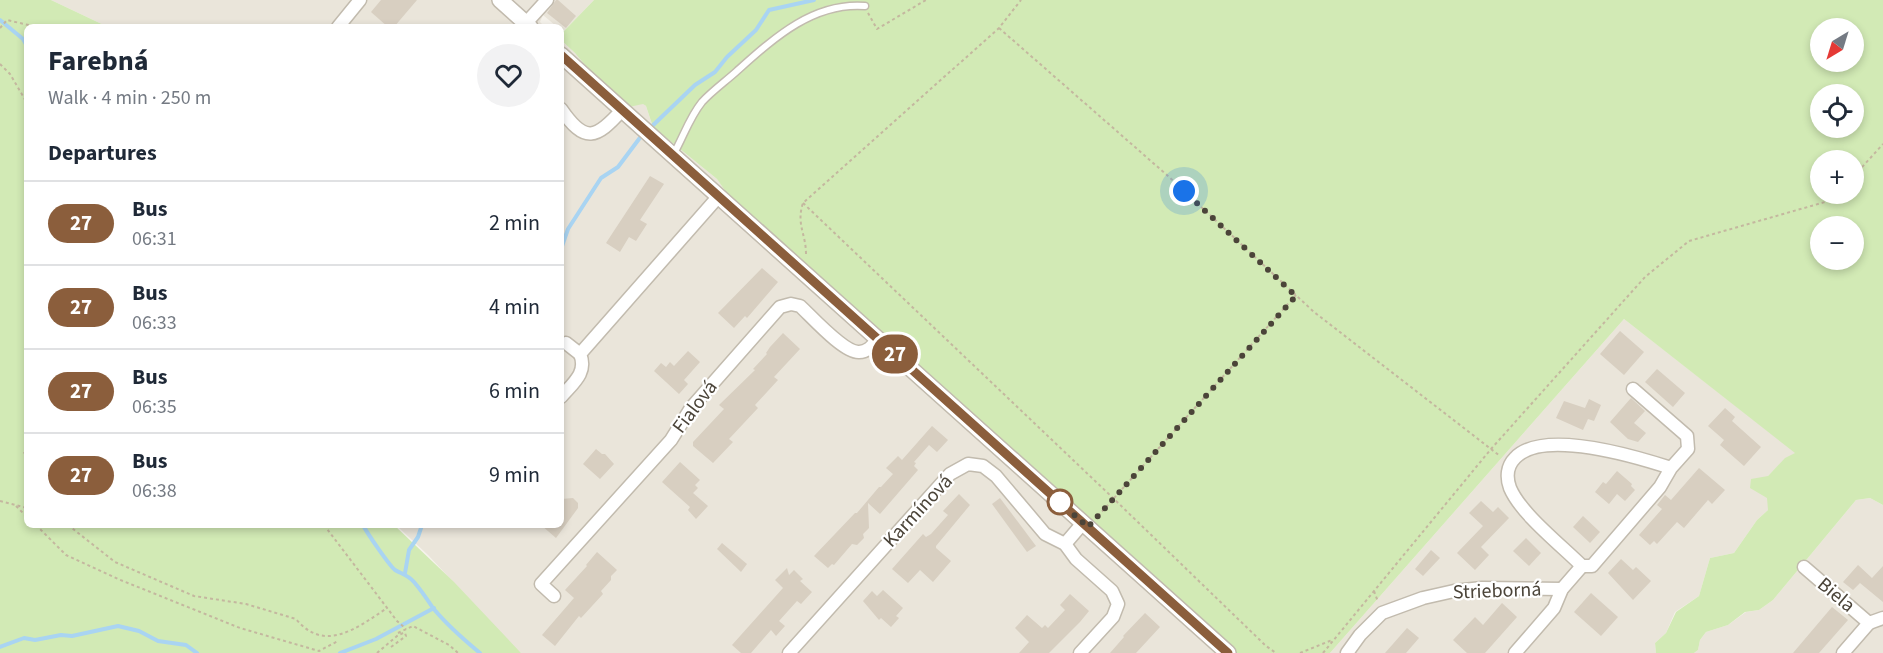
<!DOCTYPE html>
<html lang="en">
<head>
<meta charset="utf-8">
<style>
	body { margin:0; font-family:"Source Sans 3",sans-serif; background:#f2f2f3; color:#1f2937; height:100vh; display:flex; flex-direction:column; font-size:22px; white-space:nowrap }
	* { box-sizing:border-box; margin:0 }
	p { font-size:20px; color:#747a83 }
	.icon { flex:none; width:33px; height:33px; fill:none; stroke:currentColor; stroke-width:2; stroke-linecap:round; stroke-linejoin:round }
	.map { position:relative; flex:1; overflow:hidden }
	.sheet { position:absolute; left:24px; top:24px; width:540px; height:504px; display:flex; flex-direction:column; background:#fff; border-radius:9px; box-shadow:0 3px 9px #0003 }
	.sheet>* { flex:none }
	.badge { padding:0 12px; border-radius:20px; font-size:21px; line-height:39px }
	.needle { width:39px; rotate:218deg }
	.tools { position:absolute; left:1810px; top:18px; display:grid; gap:12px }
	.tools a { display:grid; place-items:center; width:54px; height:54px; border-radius:50%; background:#fff; box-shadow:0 3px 9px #0003; font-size:30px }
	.you { position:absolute; width:30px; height:30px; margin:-15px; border:4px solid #fff; border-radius:50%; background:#1a73e8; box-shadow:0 0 0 9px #1a73e833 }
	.map>.badge { position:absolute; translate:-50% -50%; box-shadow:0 0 0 3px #fff }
	h2 { padding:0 24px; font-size:22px; line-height:54px }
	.round { display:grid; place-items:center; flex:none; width:63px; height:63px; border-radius:32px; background:#f2f2f3 }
	.head { display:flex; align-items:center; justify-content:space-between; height:102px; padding:0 24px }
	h1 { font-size:28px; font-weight:700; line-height:45px }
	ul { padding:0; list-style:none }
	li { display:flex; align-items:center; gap:18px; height:84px; padding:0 24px; border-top:2px solid #e0e1e3 }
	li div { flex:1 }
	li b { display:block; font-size:22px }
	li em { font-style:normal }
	li .badge { min-width:66px; font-weight:700; text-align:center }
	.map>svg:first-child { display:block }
	.residential { fill:#eae5da }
	.green { fill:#d2eab5; fill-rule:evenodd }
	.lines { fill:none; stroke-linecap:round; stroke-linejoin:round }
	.stream { stroke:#a9d4f2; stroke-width:4 }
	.building { fill:#d8cfc1 }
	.service-casing { stroke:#c2bbae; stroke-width:9 }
	.minor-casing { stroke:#c2bbae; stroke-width:15 }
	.tertiary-casing { stroke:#c2bbae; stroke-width:18 }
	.path { stroke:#c4b79f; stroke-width:2; stroke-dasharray:3 3; stroke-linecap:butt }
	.service { stroke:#fff; stroke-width:6 }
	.minor { stroke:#fff; stroke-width:12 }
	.tertiary { stroke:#fff; stroke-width:15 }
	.line-casing { stroke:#fff; stroke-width:14 }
	.line { stroke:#8b5e3c; stroke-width:9 }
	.walk { stroke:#4b4439; stroke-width:6; stroke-dasharray:0 10.8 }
	.stop-dot { fill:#fff; stroke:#8b5e3c; stroke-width:3 }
	.labels { text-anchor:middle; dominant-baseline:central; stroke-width:4.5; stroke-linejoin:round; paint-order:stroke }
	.street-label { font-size:20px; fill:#4b4439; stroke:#fff }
</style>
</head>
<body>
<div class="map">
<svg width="1883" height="653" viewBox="0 0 1883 653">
	<rect width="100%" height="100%" fill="#f6f3ec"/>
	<g class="residential">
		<polygon points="51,0 594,0 564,31 561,27 556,26 543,15 540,22 545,27 108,27"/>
		<polygon points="561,40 575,53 646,106 653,127 717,179 761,243 1216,653 521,653 515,648 428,555 396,525 561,525"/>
		<polygon points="1624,319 1796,453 1785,459 1768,476 1768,510 1757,520 1734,553 1710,558 1699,596 1675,612 1666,633 1655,643 1656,653 1330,653"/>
		<polygon points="1870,498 1883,505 1883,653 1694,653 1698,650 1700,640 1706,632 1728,625 1746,612 1759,610 1773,600 1856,500"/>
	</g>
	<g class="green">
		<polygon points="0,0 51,0 108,27 27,27 27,525 394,525 454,582 521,653 0,653"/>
		<path d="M594 0H1883V505L1870 498 1856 500 1773 600 1759 610 1745 612 1728 625 1706 632 1700 640 1698 650 1694 653H1656L1655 643 1666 633 1676 612 1699 596 1710 558 1734 553 1757 520 1768 510 1767 498 1750 488 1751 479 1768 476 1785 458 1795 453 1624 319 1330 653H1216L761 243 717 179 653 127 646 106 643 104 629 107 608 92 575 53 561 40V29L564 31ZM1821 28H1854V62H1821ZM1821 94H1854V128H1821ZM1821 160H1854V194H1821ZM1821 226H1854V260H1821Z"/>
	</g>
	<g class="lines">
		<g class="stream">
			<polyline points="0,20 23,39 27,46"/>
			<polyline points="648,130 695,85 715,72 727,57 756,30 769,10 814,0"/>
			<polyline points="561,249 568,229 601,178 618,167 642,135"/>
			<path d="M363 525C367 533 389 565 395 570 402 574 408 575 414 582 421 590 427 599 433 608 447 625 463 639 480 653"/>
			<polyline points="405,573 409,550 418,537 422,525"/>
			<polyline points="0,647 24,638 35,640 61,635 72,636 118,626 139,631 158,641 186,645 197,653"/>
			<polyline points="340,653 376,639 434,608"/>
		</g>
	</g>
	<g class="building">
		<polygon points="381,0 417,0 394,27 388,27 371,12"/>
		<polygon points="556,0 558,0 576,16 566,28 547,13"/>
		<polygon points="650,176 664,184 640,220 647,224 636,241 629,237 620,252 606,243"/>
		<polygon points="762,268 778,282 747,318 745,316 734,328 718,313"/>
		<polygon points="1620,331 1644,352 1624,375 1600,354"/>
		<polygon points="783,333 800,349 774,377 778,380 755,405 758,408 729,439 733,442 713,463 693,446 693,442 724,409 719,405 755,370 753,369 767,354 766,353 770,347"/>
		<polygon points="688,351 700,362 684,380 688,384 679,394 654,371 661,363 666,367 670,362 674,366"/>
		<polygon points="1657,369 1685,393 1673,407 1645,382"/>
		<polygon points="1631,398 1645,411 1634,423 1646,433 1638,442 1628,439 1610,422"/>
		<polygon points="1589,399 1601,405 1594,421 1588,419 1583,430 1556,418 1564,401 1585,408"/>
		<polygon points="1725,408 1735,417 1732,421 1761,447 1744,466 1720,445 1724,440 1708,426"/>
		<polygon points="932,426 948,440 937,452 929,445 914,462 916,463 914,466 918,470 880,514 868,503 869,528 863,534 864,538 857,545 852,544 834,565 832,564 828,568 814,556 855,513 857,513 879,487 881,487 893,474 886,468 898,456 902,460"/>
		<polygon points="596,449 602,454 605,454 614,464 600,479 583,464"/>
		<polygon points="680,462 700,480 695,485 698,488 693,493 708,506 696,519 688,510 690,507 662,482"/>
		<polygon points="1699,468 1725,490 1712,504 1708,500 1684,528 1677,522 1657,544 1654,541 1650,545 1639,535 1662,509 1657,505 1665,495 1671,500"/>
		<polygon points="1617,471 1632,484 1631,486 1635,490 1625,501 1617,494 1609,504 1595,492 1603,482 1606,484"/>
		<polygon points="959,494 970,505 936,546 936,548 951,561 933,582 920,570 908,583 892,569 923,534 926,537 931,534 948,515 943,511"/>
		<polygon points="573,498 578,503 578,508 556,538 541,525 561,525 561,499"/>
		<polygon points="1000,498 1036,546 1027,552 992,504"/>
		<polygon points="1481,501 1493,512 1498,507 1509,518 1481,547 1489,555 1475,570 1457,553 1483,526 1469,513"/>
		<polygon points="1583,516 1600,532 1590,543 1573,527"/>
		<polygon points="1526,538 1541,553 1529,566 1513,551"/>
		<polygon points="722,543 747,564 741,572 717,549"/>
		<polygon points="1431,550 1440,558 1423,576 1415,569"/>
		<polygon points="597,552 617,570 611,576 611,580 601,591 603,594 581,618 579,616 555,646 542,635 574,598 565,590 587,566 586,565"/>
		<polygon points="1621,559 1633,570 1636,567 1651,581 1633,600 1608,573"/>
		<polygon points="1858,565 1872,578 1883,566 1883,602 1860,583 1853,590 1843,582"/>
		<polygon points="787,568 789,575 794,570 803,579 800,581 812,592 801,604 797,601 779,621 785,626 776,636 771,630 751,653 741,653 732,645 783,588 775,580"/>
		<polygon points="883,590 903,608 896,616 899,618 891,627 881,618 879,620 863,601 872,591 877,596"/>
		<polygon points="1591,593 1618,617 1601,636 1574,612"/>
		<polygon points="1070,594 1089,611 1080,622 1049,653 1019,653 1029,642 1015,628 1027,615 1042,628 1045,625 1048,628 1065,610 1060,605"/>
		<polygon points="1502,603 1517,617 1485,653 1467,653 1453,640 1475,617 1483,625"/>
		<polygon points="1832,607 1848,620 1819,653 1793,653"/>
		<polygon points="1145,613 1160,627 1136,653 1110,653 1124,637 1123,636"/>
		<polygon points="1407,628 1419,638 1406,653 1385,653"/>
	</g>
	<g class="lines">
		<g class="service-casing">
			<path id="service" d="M673 155C683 138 689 118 702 102 712 91 726 81 737 71 774 38 813 2 865 6"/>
		</g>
		<g class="minor-casing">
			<g id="minor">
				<polyline points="526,23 547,0"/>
				<polyline points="338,27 360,0"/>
				<path d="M561 109C585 144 596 139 622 110"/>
				<polyline points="566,343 580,354"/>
				<path d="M1633 389 1687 436 1688 449 1671 468 1660 487 1592 566H1582C1561 545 1521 514 1510 488 1506 477 1507 466 1515 458 1543 428 1637 457 1671 468"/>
				<path d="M561 397C572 384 588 373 580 354L718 197"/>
				<polyline points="1065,544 1083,523"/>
				<polyline points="1804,567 1869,623 1883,618"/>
				<path d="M554 596 541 584 671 440 691 408 780 307 791 304 800 306C812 317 844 353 859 352 868 352 873 345 878 339"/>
				<polyline points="789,653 950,474 968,464 983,466 996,476 1045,534 1065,544 1076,559 1112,591 1118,604 1113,617 1080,653"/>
				<polyline points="1347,653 1360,635 1382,613 1423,598 1454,591 1482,588 1562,589"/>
				<polyline points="1515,653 1554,608 1562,589 1582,566"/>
				<polyline points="1843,653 1869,623"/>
			</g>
		</g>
		<g class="tertiary-casing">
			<g id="tertiary">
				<polyline points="500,0 530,27"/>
				<polyline points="561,55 1228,653"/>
			</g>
		</g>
		<g class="path">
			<polyline points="868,13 877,29 926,0"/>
			<polyline points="0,28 7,20 37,27"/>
			<polyline points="999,28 1168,176 1314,312 1500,456"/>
			<polyline points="0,64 10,74 27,103"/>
			<polyline points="1854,176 1883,144"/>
			<polyline points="803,203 1113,498 1266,646 1276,653"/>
			<path d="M806 254C806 234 796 224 803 203L999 28 1021 0"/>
			<polyline points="24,452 27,458"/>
			<polyline points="0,501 27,508"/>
			<polyline points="16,506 27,517"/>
			<polyline points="1098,516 1296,295"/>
			<polyline points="36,525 66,555 118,579 240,628 319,651 338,641"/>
			<path d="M68 525 115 562 194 596 246 604 296 619C324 653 356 629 387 608"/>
			<polyline points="324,525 397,621 406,629"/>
			<polyline points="1374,591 1378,602"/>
			<polyline points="398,633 413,626 449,645 458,653"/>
			<polyline points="391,647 406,636 405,633"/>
			<polyline points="377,653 397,636 405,632"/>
			<polyline points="1300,653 1332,640"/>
			<polyline points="1323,653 1491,449 1645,277 1689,241 1832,200 1838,194"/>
		</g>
		<use href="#service" class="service"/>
		<use href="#minor" class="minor"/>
		<use href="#tertiary" class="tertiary"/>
	</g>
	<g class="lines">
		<g class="line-casing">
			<polyline id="line" points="561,55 1228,653"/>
		</g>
		<use href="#line" class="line"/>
		<polyline class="walk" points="1060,502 1055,498 1088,527 1296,296 1184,191"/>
	</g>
	<circle class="stop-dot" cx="1060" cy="502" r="12"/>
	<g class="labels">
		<g class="street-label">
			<text transform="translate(695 407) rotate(-53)">Fialová</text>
			<text transform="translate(918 511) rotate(-47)">Karmínová</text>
			<text transform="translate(1497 591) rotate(-2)">Strieborná</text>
			<text transform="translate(1836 595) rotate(40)">Biela</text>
		</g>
	</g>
</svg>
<div class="tools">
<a><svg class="needle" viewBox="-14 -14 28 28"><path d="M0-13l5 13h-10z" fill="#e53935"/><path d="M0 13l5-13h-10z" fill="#747a83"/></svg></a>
<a><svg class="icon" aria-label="locate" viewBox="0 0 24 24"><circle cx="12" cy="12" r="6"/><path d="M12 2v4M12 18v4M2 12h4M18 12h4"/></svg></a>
<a>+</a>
<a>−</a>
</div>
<div class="you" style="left:1184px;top:191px"></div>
<b class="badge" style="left:895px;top:354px;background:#8b5e3c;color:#fff">27</b>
<section class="sheet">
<div class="head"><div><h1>Farebná</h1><p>Walk · 4 min · 250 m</p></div><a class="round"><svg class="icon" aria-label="heart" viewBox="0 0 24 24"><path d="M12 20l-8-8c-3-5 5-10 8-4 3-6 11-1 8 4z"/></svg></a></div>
<h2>Departures</h2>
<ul>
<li><span class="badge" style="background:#8b5e3c;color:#fff">27</span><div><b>Bus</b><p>06:31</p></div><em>2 min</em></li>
<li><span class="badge" style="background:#8b5e3c;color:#fff">27</span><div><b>Bus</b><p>06:33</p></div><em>4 min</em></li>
<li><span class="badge" style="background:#8b5e3c;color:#fff">27</span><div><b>Bus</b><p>06:35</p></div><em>6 min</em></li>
<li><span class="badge" style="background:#8b5e3c;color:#fff">27</span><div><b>Bus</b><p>06:38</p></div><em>9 min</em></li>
</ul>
</section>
</div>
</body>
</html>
